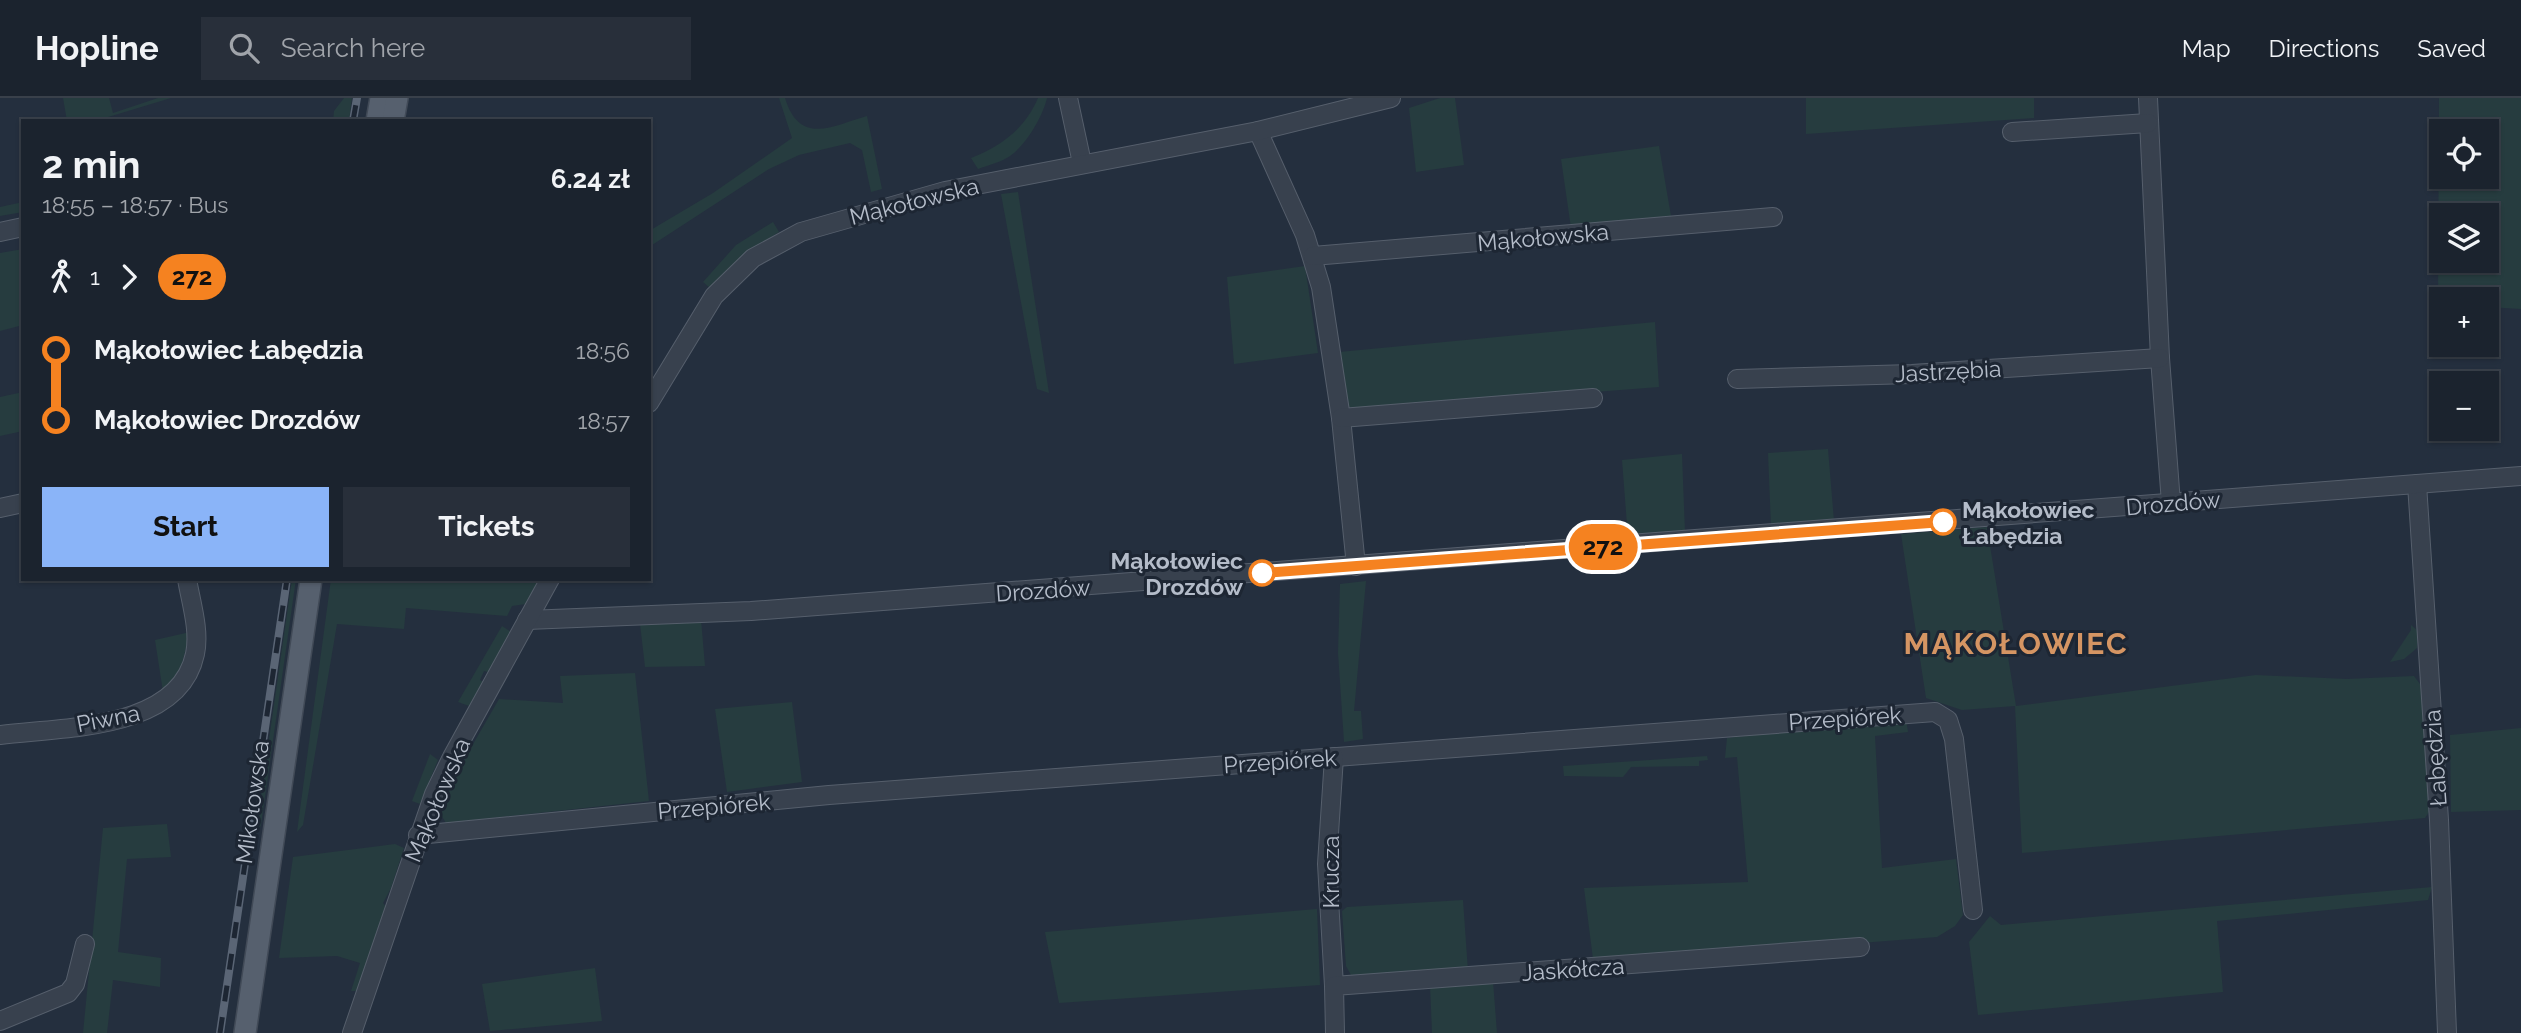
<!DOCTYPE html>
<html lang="en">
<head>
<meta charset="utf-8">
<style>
	body { margin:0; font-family:Raleway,sans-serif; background:#282f3a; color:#f1f3f6; height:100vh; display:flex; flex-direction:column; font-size:26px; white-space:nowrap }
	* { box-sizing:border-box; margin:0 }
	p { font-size:23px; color:#a0a4aa }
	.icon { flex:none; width:38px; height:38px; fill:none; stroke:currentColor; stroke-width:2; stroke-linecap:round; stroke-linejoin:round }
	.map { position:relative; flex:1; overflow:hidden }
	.side { position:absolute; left:21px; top:21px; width:630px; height:462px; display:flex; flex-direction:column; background:#1b232e; border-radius:0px; box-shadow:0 2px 5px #0004,0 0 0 2px #39404a }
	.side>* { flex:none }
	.badge { padding:0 14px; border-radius:23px; font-size:24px; line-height:46px }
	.fabs { position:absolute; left:2429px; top:21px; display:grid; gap:14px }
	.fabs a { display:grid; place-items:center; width:70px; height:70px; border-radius:0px; background:#1b232e; box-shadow:0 2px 5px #0004,0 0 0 2px #39404a; font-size:35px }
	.map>.badge { position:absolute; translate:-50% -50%; box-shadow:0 0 0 4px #fff }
	.legs { display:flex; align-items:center; gap:10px; height:77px; padding:0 21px; font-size:23px }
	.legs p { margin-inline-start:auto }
	.overview { display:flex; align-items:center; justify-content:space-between; height:119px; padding:0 21px }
	h1 { font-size:38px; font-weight:700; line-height:52px }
	.cta { display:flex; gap:14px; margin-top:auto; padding:14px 21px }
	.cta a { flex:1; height:80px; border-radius:0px; background:#8ab4f8; color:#111; font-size:28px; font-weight:700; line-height:80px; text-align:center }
	.cta a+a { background:#282f3a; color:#f1f3f6 }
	ul { padding:0 21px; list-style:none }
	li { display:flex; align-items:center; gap:24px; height:70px; font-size:26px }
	li i { display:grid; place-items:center; width:10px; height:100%; margin:0 9px; background:currentColor }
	li i::after { content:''; width:18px; height:18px; margin:-9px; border:5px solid; border-radius:50%; background:#1b232e }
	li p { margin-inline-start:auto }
	li:first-child i { background:linear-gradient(#0000 50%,currentColor 0) }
	li:last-child i { background:linear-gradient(currentColor 50%,#0000 0) }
	header { display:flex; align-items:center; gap:42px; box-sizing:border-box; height:98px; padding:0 35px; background:#1b232e; border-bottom:2px solid #39404a }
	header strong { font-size:33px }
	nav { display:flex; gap:38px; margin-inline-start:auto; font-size:24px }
	.search { width:490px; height:63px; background:#282f3a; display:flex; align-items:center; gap:18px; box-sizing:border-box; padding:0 24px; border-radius:0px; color:#a0a4aa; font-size:26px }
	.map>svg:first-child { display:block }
	.green { fill:#263c3f; fill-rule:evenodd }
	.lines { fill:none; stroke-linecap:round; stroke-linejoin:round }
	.minor-casing { stroke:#565f6c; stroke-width:20 }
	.major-casing { stroke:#414a57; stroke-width:24 }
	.minor { stroke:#38414e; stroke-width:18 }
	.major { stroke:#56606e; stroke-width:21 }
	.rail-casing { stroke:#5a6575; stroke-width:8 }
	.rail { stroke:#1d2633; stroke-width:5; stroke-dasharray:16; stroke-linecap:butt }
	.line-1-casing { stroke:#fff; stroke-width:16 }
	.line-1 { stroke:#f58220; stroke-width:10 }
	.stop-1-dot { fill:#fff; stroke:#f58220; stroke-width:3.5 }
	.labels { text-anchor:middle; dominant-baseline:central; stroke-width:6; stroke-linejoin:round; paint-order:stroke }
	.street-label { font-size:23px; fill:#b4bcc9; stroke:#1d2633 }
	.stop-label { font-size:23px; font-weight:bold; fill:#b4bcc9; stroke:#1d2633; text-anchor:start }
	.district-label { font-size:30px; font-weight:bold; letter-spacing:2px; fill:#d59563; stroke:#1d2633 }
</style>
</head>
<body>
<header>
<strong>Hopline</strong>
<div class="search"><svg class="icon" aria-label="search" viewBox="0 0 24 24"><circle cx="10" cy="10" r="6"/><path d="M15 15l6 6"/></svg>Search here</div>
<nav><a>Map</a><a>Directions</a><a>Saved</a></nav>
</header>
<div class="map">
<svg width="2521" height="935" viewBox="0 0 2521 935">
	<rect width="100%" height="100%" fill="#242f3e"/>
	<g class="green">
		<polygon points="63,0 109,0 113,15 158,0 171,0 95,23 67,23"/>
		<polygon points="344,0 352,0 349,23 333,23 334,13"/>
		<path d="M779 0H785C800 49 834 27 867 18L882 91 871 94 862 52 850 45 799 57 769 71 649 149V133L713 95 792 40Z"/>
		<path d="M1038 0H1047C1043 18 1026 47 1010 58 1002 64 988 67 978 71L971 60C1001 48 1025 31 1038 0Z"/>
		<polygon points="1440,0 1455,0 1464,67 1416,74 1409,10"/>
		<polygon points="1806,0 2034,0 2034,20 1806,36"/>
		<path d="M2439 0H2521V211L2487 209V201H2441V207H2438ZM2441 33H2487V79H2441ZM2441 117H2487V163H2441Z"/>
		<polygon points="1659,48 1671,118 1571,130 1561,61"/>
		<polygon points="1018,94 1049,295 1037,291 1001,96"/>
		<polygon points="23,104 23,114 0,118 0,109"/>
		<polygon points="773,124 779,134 744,156 710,190 703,184 736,147"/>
		<polygon points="23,151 23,227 0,233 0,155"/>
		<polygon points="1305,168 1318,255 1234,266 1227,179"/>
		<polygon points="1655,224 1659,289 1366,312 1347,309 1339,254"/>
		<polygon points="23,294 23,333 0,338 0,299"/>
		<polygon points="1828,351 1834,423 1771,428 1768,355"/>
		<polygon points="1682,356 1685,434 1628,440 1622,362"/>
		<polygon points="1987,429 2016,608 2256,577 2347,581 2414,578 2423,590 2431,711 2425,720 2022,755 2015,608 1962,612 1926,600 1901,436"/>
		<polygon points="292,481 296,481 261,727 255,739"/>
		<polygon points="331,481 539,481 526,506 512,508 507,518 406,510 404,531 337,526 303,727 297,734"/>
		<polygon points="1366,483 1354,613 1361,613 1363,641 1344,644 1338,555 1340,486"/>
		<polygon points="701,521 705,568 645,569 640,526"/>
		<polygon points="2411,527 2418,533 2417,550 2404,561 2390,564 2411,532"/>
		<polygon points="502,528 511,534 488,574 484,573 480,582 483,584 469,608 458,604"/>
		<polygon points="190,534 179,578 163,594 155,542"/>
		<polygon points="635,575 649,703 446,725 441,717 453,681 499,601 563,605 560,578"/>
		<polygon points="792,604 802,684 727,694 715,611"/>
		<polygon points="1906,621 1908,634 1875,638 1882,770 1956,761 1963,817 1955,828 1937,839 1672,860 1593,861 1584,790 1748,784 1737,659 1725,660 1727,640"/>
		<polygon points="2521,630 2521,712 2451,714 2450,637"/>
		<polygon points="430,656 438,662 420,706 412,703"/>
		<polygon points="1707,658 1708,662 1699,663 1699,668 1631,669 1623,679 1564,678 1563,668"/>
		<polygon points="167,726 171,759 127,761 118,854 161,860 160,889 113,882 107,935 83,935 103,730"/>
		<polygon points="395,746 404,750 391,790 383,805 386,809 357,893 351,893 360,865 337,858 279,860 293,759"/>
		<polygon points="2432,789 2428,802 2217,823 2223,894 1978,917 1969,844 1990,818 2001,827"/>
		<polygon points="1463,802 1468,873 1351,877 1346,868 1342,813 1347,809"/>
		<polygon points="1317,811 1320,887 1059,905 1045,834"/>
		<polygon points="595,870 602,923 490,933 482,886"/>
		<polygon points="1493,883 1497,935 1432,935 1430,887"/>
	</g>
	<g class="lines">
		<g class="minor-casing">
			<g id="minor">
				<polyline points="1068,0 1082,65"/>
				<polyline points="2148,0 2160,260 2171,405"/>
				<polyline points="1258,33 1305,137 1321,189 1341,320 1356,468"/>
				<polyline points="2012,34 2148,25"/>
				<polyline points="0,134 23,129"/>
				<polyline points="1313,158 1773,119"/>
				<polyline points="1737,281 1912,276 2160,260"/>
				<polyline points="649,305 714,198 753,160 801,134 945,93 1258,33 1391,0"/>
				<polyline points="1341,320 1593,300"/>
				<polyline points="2417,386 2439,722 2447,935"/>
				<polyline points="0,410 23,405"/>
				<polyline points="527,522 751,513 2521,378"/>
				<path d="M0 637C62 629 179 633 195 556 200 532 191 505 187 481"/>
				<polyline points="418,737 829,697 1935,614 1948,622 1954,641 1973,812"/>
				<polyline points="1334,888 1327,766 1334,659"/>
				<polyline points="0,923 68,895 75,886 85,846"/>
				<polyline points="352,935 434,696 452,659 550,481"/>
				<polyline points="1335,935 1334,888 1860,849"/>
			</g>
		</g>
		<g class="major-casing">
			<g id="major">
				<polyline points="377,23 381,0"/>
				<polyline points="393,23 397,0"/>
				<polyline points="245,935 311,481"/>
			</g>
		</g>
		<use href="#minor" class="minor"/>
		<use href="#major" class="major"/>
		<g class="rail-casing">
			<g id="rail">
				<polyline points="353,23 357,0"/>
				<polyline points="220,935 287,481"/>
			</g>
		</g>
		<use href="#rail" class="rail"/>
	</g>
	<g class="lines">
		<g class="line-1-casing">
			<polyline id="line-1" points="1262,475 1943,424"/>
		</g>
		<use href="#line-1" class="line-1"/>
	</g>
	<g class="stop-1-dot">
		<circle cx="1943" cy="424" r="12"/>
		<circle cx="1262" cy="475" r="12"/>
	</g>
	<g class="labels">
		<g class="street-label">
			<text transform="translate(914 103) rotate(-14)">Mąkołowska</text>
			<text transform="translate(1543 139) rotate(-5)">Mąkołowska</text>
			<text transform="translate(1948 273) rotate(-3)">Jastrzębia</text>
			<text transform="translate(2173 405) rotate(-5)">Drozdów</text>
			<text transform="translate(1043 492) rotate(-4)">Drozdów</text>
			<text transform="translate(108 620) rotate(-11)">Piwna</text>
			<text transform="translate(1845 620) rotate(-4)">Przepiórek</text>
			<text transform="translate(2435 660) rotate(-94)">Łabędzia</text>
			<text transform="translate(1280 663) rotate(-4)">Przepiórek</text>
			<text transform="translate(437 702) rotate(-67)">Mąkołowska</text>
			<text transform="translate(252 704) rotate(-82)">Mikołowska</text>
			<text transform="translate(714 708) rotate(-5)">Przepiórek</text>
			<text transform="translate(1330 774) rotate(-90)">Krucza</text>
			<text transform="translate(1573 871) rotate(-4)">Jaskółcza</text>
		</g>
		<g class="stop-label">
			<text x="1962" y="411">Mąkołowiec<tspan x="1962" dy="26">Łabędzia</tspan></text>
			<text x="1243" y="462" text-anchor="end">Mąkołowiec<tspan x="1243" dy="26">Drozdów</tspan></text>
		</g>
		<g class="district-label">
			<text x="2016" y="545">MĄKOŁOWIEC</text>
		</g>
	</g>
</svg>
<div class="fabs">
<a><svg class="icon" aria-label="locate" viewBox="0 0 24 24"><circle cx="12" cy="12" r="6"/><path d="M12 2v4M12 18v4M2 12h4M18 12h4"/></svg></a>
<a><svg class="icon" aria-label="layers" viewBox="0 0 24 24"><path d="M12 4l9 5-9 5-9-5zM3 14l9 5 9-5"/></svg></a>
<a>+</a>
<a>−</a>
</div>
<b class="badge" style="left:1603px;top:449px;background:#f58220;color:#111">272</b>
<section class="side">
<div class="overview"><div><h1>2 min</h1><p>18:55 – 18:57 · Bus</p></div><b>6.24 zł</b></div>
<div class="legs"><svg class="icon" aria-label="walk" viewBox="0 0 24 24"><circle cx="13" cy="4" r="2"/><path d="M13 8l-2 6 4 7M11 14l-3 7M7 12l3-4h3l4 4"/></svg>1<svg class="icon" aria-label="forward" viewBox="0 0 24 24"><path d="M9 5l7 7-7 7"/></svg><b class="badge" style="background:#f58220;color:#111">272</b></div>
<ul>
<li><i style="color:#f58220"></i><b>Mąkołowiec Łabędzia</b><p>18:56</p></li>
<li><i style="color:#f58220"></i><b>Mąkołowiec Drozdów</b><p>18:57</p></li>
</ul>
<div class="cta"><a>Start</a><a>Tickets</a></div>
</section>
</div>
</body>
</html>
